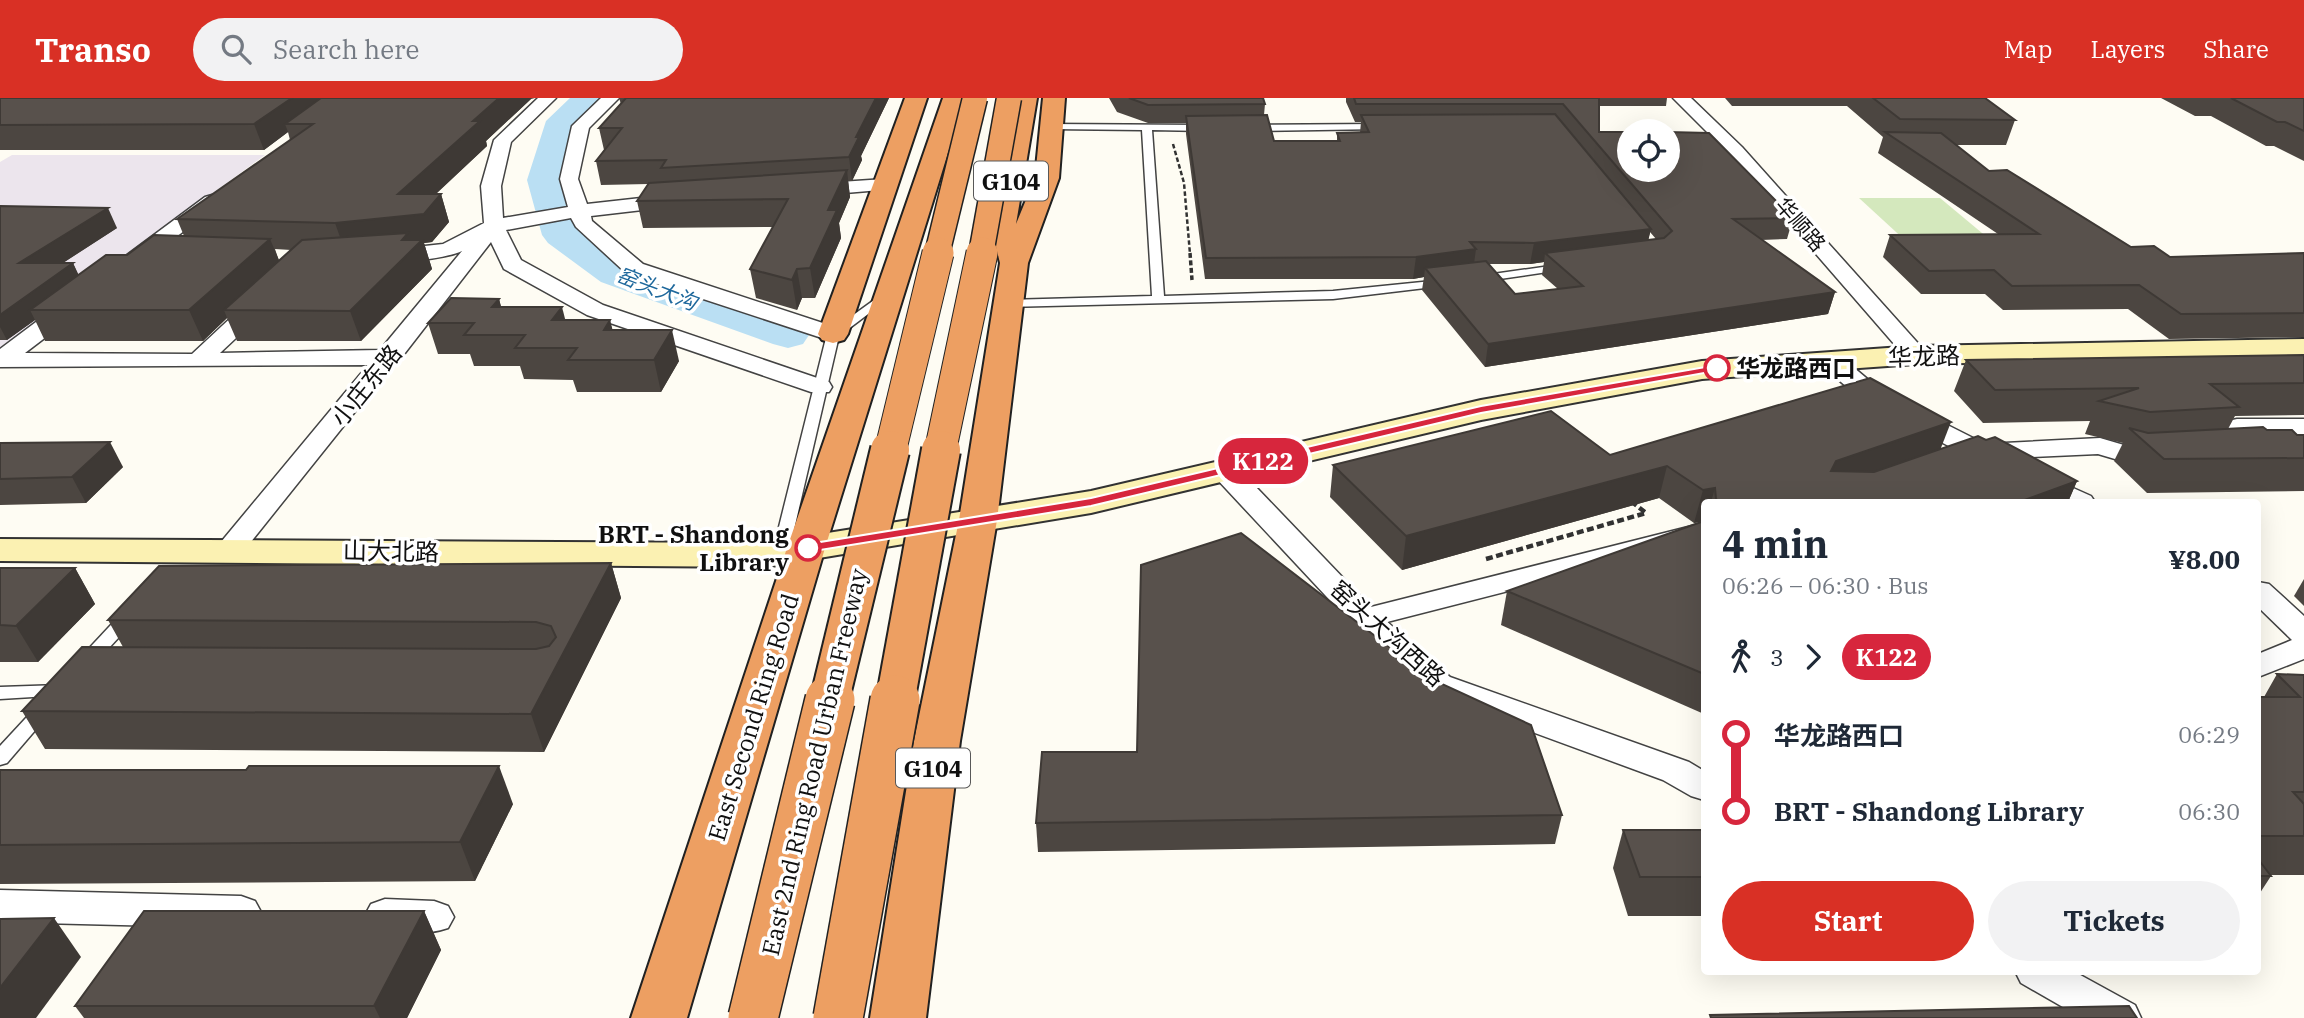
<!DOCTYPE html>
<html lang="en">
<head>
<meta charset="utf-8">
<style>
	body { margin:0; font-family:"IBM Plex Serif","Noto Sans SC",serif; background:#f2f2f3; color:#1f2937; height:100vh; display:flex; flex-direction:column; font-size:26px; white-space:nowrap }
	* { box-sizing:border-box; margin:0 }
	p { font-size:23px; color:#747a83 }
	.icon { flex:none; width:38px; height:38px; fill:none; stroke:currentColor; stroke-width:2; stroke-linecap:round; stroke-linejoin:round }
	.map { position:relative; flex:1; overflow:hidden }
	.drawer { position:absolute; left:1701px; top:401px; width:560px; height:476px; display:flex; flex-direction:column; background:#fff; border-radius:7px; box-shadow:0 7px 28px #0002 }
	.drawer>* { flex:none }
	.badge { padding:0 14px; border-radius:23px; font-size:24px; line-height:46px }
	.controls { position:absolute; left:1617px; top:21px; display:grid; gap:14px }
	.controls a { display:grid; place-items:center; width:63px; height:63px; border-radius:50%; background:#fff; box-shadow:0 7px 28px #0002; font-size:35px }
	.map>.badge { position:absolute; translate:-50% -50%; box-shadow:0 0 0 4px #fff }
	.legs { display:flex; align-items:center; gap:10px; height:77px; padding:0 21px; font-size:23px }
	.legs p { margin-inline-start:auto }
	.headline { display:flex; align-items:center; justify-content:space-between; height:119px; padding:0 21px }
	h1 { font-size:38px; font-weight:700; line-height:52px }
	.primary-button { display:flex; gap:14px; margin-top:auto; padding:14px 21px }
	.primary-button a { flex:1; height:80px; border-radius:42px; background:#d93025; color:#fff; font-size:28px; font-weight:700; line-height:80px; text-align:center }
	.primary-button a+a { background:#f2f2f3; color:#1f2937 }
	ul { padding:0 21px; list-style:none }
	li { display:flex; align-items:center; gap:24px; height:77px; font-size:26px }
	li i { display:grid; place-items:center; width:10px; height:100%; margin:0 9px; background:currentColor }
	li i::after { content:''; width:18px; height:18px; margin:-9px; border:5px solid; border-radius:50%; background:#fff }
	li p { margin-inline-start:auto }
	li:first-child i { background:linear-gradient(#0000 50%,currentColor 0) }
	li:last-child i { background:linear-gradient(currentColor 50%,#0000 0) }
	header { display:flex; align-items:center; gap:42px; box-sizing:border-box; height:98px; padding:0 35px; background:#d93025; color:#fff }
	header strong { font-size:33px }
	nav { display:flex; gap:38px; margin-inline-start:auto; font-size:24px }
	.search { width:490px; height:63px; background:#f2f2f3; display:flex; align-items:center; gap:18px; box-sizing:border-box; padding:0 24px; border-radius:38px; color:#747a83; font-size:26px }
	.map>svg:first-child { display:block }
	.industrial { fill:#ece5ed }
	.green { fill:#d4e8bd }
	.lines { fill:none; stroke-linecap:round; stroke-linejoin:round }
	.river { fill:#badff3; fill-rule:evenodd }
	.lane-casing { stroke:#434343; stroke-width:3 }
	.street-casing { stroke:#434343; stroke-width:3 }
	.secondary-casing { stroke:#323232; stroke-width:4 }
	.highway-casing { stroke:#212121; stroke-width:4 }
	.path-far2 { stroke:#323232; stroke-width:2.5; stroke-dasharray:4.5 2.5; stroke-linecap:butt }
	.path-far1 { stroke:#323232; stroke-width:3.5; stroke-dasharray:5 2.5; stroke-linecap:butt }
	.path { stroke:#323232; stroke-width:4.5; stroke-dasharray:7 3.5; stroke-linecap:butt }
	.lane { fill:#fff; fill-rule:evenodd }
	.street { fill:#fff; fill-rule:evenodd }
	.secondary { fill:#fbf1b2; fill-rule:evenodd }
	.highway { fill:#ed9f62; fill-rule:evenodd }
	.highway-bridge-far3-casing { stroke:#212121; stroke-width:27; stroke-linecap:butt }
	.highway-bridge-far2-casing { stroke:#212121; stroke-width:33; stroke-linecap:butt }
	.highway-bridge-far1-casing { stroke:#212121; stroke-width:42; stroke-linecap:butt }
	.highway-bridge-casing { stroke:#212121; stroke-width:52; stroke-linecap:butt }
	.highway-bridge-far3 { stroke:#ed9f62; stroke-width:24 }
	.highway-bridge-far2 { stroke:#ed9f62; stroke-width:31 }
	.highway-bridge-far1 { stroke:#ed9f62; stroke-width:38 }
	.highway-bridge { stroke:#ed9f62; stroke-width:49 }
	.wall { fill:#4c4641; fill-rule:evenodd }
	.shaded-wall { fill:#3e3935 }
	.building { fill:#58514c; stroke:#3e3935; stroke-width:2 }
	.line-1 { fill:#d7263d; stroke:#fff; stroke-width:2 }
	.stop-1-dot { fill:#fff; stroke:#d7263d; stroke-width:3.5 }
	.labels { text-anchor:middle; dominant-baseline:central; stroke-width:7; stroke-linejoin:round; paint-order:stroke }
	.far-street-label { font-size:21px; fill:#101010; stroke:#fff }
	.far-water-label { font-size:21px; font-style:italic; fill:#1e689c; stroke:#fff }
	.shield { fill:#fff; stroke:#585858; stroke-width:2 }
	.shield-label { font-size:23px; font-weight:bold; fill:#101010 }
	.street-label { font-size:24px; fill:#101010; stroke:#fff }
	.stop-label { font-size:24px; font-weight:bold; fill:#101010; stroke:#fff; text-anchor:start }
</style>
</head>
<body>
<header>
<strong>Transo</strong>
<div class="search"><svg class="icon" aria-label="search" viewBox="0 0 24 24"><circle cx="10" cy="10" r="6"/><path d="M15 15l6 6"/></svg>Search here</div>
<nav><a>Map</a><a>Layers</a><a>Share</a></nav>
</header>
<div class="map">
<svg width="2304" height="920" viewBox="0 0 2304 920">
	<rect width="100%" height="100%" fill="#fefcf3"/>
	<polygon class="industrial" points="12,57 265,57 0,252 0,64"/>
	<polygon class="green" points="1859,100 1940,100 1994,145 1908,145"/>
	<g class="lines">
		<polygon class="river" points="570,0 603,0 577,26 561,82 578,132 629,168 803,228 809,237 803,246 788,250 773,246 601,184 548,145 542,137 527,82 546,23"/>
		<g class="lane-casing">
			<g id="lane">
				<polygon points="1048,26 1205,27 1210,30 1205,33 1152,32 1164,198 1333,193 1442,182 1448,185 1442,188 1333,201 1004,209 1004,203 1008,202 1152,198 1142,32 1051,31 1046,28"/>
				<polygon points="1380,26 1385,29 1383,31 1249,33 1244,30 1249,27"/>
				<polygon points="1564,166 1568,167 1568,171 1479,184 1473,181 1479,178"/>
				<polygon points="888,192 892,194 892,198 839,238 789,453 781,458 775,456 773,453 827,236"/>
				<polygon points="129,513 137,518 135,522 93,567 81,567 78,563 81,559 123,514"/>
				<polygon points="60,587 66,589 69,593 66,597 0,601 0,589"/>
				<polygon points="44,605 50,607 53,611 50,615 7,665 0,667 0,648 38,607"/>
			</g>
		</g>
		<g class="street-casing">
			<g id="street">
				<path d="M538 0H556L511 44 501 88 503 120 568 109 560 81 572 28 601 0H619L589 30 578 81 587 106 677 96 687 102 677 108 591 118 592 123 643 166 841 231 845 236 841 241H825L627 176 576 129 571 120 506 132 521 162 603 207 829 284 832 289 829 294H811L587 217 504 171 491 144 398 264 394 265 246 450 236 453 226 450 221 444 226 438 368 267 0 269V251L64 203H80L83 208 80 213 25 255 192 256 253 199H269L272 204 269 209 220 255 380 252 462 153C449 160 386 169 377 158L388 152 443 146 484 125 481 88 494 42Z"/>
				<polygon points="1673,0 1691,0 1742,49 1924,252 1928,257 1924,262 1908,262 1730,57"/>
				<polygon points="885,81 892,83 895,87 892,91 810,98 800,92 810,86"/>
				<polygon points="212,97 219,99 222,103 219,107 141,165 127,165 123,161 127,157 205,99"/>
				<polygon points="1831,256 1840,258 1884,295 1985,346 2100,340 2134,350 2167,350 2171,356 2167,362 2132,366 2098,356 2009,360 2007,368 1987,368 1866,305 1822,268 1819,263 1822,258"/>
				<polygon points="2237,321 2304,321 2304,337 2262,337 2276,351 2272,357 2256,360 2247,358 2243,352 2245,349 2224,329 2228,323"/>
				<polygon points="1224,364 1234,366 1371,509 1704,425 1704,443 1387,524 1450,579 1689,664 1704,673 1704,702 1691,698 1663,682 1426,595 1353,527 1214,378 1210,372 1214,366"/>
				<path d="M2035 373 2091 398 2095 404C2071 405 2037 404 2021 381L2025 375Z"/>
				<polygon points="2258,484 2269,486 2304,518 2304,561 2258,579 2258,556 2292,542 2258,509"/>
				<polygon points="0,792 241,798 255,803 261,814 255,825 241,830 0,824"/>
				<path d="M385 801 434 803 448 808 454 819 448 830C425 838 394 836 371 828L365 817 371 806Z"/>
				<polygon points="2015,873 2073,873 2135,907 2141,920 2082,920 2021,885"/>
			</g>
		</g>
		<g class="secondary-casing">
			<polygon id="secondary" points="2304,241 2304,259 1916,266 1702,281 1481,322 1091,415 765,469 0,463 0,441 765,445 1091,393 1481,302 1702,263 1916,248"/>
		</g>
		<g class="highway-casing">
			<g id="highway">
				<polygon points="905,0 927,0 848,236 844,242 833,245 822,242 818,236"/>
				<polygon points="943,0 965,0 825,450 687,920 631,920 787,450"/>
				<polygon points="1015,0 1037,0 1016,126 1035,80 1043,0 1065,0 1059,80 1028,165 997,422 960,643 926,920 870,920 914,643 959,422 1000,165 990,125"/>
			</g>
		</g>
		<polyline class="path-far2" points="1173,46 1184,85 1190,156"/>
		<polyline class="path-far1" points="1190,155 1192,182"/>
		<polyline class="path" points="1486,461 1646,415 1632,404"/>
		<use href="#lane" class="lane"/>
		<use href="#street" class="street"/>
		<use href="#secondary" class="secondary"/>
		<use href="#highway" class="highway"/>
		<g class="highway-bridge-far3-casing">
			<g id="highway-bridge-far3">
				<polyline points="937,156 975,0"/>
				<polyline points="981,156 1009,0"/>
			</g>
		</g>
		<g class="highway-bridge-far2-casing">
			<g id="highway-bridge-far2">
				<polyline points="890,354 938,155"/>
				<polyline points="940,354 982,155"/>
			</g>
		</g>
		<g class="highway-bridge-far1-casing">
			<g id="highway-bridge-far1">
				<polyline points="829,604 890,352"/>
				<polyline points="895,604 941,352"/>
			</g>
		</g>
		<g class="highway-bridge-casing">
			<g id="highway-bridge">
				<polyline points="753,920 830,602"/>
				<polyline points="838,920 895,602"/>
			</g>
		</g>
		<use href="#highway-bridge-far3" class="highway-bridge-far3"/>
		<use href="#highway-bridge-far2" class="highway-bridge-far2"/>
		<use href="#highway-bridge-far1" class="highway-bridge-far1"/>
		<use href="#highway-bridge" class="highway-bridge"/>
	</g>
	<g class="wall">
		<path d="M0 0 531 1 486 43 487 48 436 96H441L449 124 432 144 424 145 432 171 361 243H237L227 220 203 243H45L35 222 7 242H0V108L117 130 63 165H73L78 177 127 157 184 138 177 121 290 42 288 34 264 52H0ZM275 151 291 152 279 163Z"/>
		<polygon points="619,0 889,0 861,58 862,62 852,83 848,83 850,99 839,125 841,140 815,200 802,200 797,212 756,200 750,171 773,129 643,130 637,103 648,86 601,87 596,63 604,52 599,30 621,6"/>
		<path d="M1109 0H1263L1265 6 1264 17 1274 43H1337V35H1360L1361 24H1355L1346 4V0H1667L1666 8H1599V34L1793 120 1787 141 1761 142 1835 194 1828 216 1485 269 1422 192 1424 179 1413 181H1205L1186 36V25H1148L1117 14ZM1650 134 1656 141 1648 142ZM1544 164 1542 177 1558 191 1515 196 1489 166H1530Z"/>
		<polygon points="1725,0 1985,0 2015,22 2006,47 1956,47 1989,73 2131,149 2170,159 2304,155 2304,239 2169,241 2128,211 2003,212 1985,196 1921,196 1883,159 1890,137 1998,136 1878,55 1883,39 1847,8 1732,8"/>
		<polygon points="2161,0 2304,0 2304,63 2274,48 2266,48 2211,18 2195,18"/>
		<polygon points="499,201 501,209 565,222 610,222 612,232 679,263 661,294 577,294 573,282 524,281 520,268 474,268 470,256 438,256 428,225"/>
		<polygon points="2304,257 2304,317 2235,318 2228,331 2267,332 2304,337 2304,393 2147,395 2114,363 2123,345 2085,336 2090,323 1983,325 1954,293 1966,262"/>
		<polygon points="1986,342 2077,383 2068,404 1704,404 1704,423 1694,425 1659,400 1402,472 1330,399 1333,367 1610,357 1941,351"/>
		<polygon points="0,345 123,369 86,405 0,407"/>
		<polygon points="1704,423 1704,616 1501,527 1507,493"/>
		<polygon points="611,465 621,500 544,654 45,651 22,613 123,549 108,522"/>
		<polygon points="0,470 75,470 95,506 38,564 0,564"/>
		<polygon points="2304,481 2304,508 2294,498"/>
		<polygon points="2277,576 2304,577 2304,777 2270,777 2271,778 2258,798 2258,599 2264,599"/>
		<polygon points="0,672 513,706 475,783 0,786"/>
		<polygon points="1562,717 1555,746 1038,754 1036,725"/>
		<polygon points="1623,732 1704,732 1704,818 1628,818 1613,770"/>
		<polygon points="424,813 441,852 407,920 84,920 75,908"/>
	</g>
	<g class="shaded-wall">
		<polygon points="292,0 334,0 285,26 288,34 264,52 254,26"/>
		<polygon points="499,0 535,0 531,1 486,43 487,48 413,117 441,96 449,124 432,144 424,145 432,171 361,243 350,213 345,153 335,125 398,96 473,23"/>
		<polygon points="876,0 889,0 861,58 862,62 852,83 849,59 856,39"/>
		<polygon points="847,72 850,99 839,125 841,140 815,200 810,170 828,112"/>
		<polygon points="108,110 117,130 30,186 19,165"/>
		<polygon points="1651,131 1646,152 1545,155 1544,164 1530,166 1534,145"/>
		<polygon points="270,141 282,169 224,212 227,220 203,243 189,212"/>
		<polygon points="1476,151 1473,173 1425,170 1424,179 1413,181 1416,159"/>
		<polygon points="73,165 83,186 30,212 35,222 7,242 0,229 0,217"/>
		<polygon points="797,171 802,200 797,212 792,182"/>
		<polygon points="1835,194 1828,216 1485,269 1488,246"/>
		<polygon points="499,201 507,231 492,209"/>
		<polygon points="562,209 570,240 552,222"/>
		<polygon points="610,222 618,253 611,263 604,232"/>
		<polygon points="672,232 679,263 661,294 654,262"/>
		<polygon points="1951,324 1939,355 1825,396 1831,373 1836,363"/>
		<polygon points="110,344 123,369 86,405 72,379"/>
		<polygon points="1667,368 1659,400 1402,472 1406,438"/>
		<polygon points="2077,383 2068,404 2019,404"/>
		<polygon points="1715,390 1711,404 1704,404 1704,423 1694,425 1703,392"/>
		<polygon points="611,465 621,500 544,654 531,616"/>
		<polygon points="75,470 95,506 38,564 16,528"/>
		<polygon points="499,668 513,706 475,783 460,744"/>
		<polygon points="424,813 441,852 407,920 380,920 374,908"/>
		<polygon points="54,820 81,859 36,920 0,920 0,890"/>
	</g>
	<g class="building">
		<polygon points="0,0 292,0 254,26 0,27"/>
		<polygon points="321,0 499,0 473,23 480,23 398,96 441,96 424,116 335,125 177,121 313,26 285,26"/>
		<polygon points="626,0 876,0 856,39 859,39 849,59 661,70 666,62 596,63 622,30 599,30"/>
		<polygon points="1129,0 1263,0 1265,6 1148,7"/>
		<polygon points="1354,0 1599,0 1599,34 1629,34 1629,72 1668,72 1668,34 1709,35 1793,120 1733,121 1835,194 1488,246 1425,170 1486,163 1515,196 1583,188 1545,155 1664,140 1672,133 1563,6 1356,6"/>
		<polygon points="1873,0 1985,0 2015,22 1900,21"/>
		<polygon points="2231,0 2304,0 2304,33 2285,24 2277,24"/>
		<polygon points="1555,16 1651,131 1534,145 1470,144 1476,151 1416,159 1206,160 1186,18 1267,17 1274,43 1340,43 1337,35 1369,34 1361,17"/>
		<polygon points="1885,34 1941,35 1989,73 2007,72 2131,149 2154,148 2170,159 2304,155 2304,215 2181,216 2139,187 2012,188 1994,172 1929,173 1890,137 2039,136"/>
		<polygon points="847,72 828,112 837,112 810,170 797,171 792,182 750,171 788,101 637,103 649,85"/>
		<polygon points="0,108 108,110 19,165 73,165 0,217"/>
		<polygon points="408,135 402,142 422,142 350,213 224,212 302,142"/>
		<polygon points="154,137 270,141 189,212 30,212 106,157 127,157"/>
		<polygon points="451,200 499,201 492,209 562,209 552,222 610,222 604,232 672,232 654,262 568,262 577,250 515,250 525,237 464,237 474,225 428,225"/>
		<polygon points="2304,257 2304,285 2210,286 2239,309 2150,314 2099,303 2139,290 1995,292 1966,262"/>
		<polygon points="1870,280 1951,324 1836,363 1831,373 1874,374 1978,338 1986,342 1995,339 2077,383 2019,404 1721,404 1716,401 1715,390 1703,392 1667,368 1406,438 1333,367 1551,313 1610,357"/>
		<polygon points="2263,329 2267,332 2292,332 2297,337 2304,337 2304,360 2164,361 2129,330 2148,335"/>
		<polygon points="110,344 72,379 0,381 0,345"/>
		<polygon points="1704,423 1704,576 1507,493"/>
		<polygon points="1241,435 1431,581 1531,627 1562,717 1036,725 1042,654 1137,654 1141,467"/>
		<polygon points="611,465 531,616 22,613 82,549 536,551 549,548 556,539 551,528 536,524 108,522 159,468"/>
		<polygon points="0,470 75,470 16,528 0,527"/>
		<polygon points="2277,576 2304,577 2304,694 2293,694 2304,706 2304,738 2258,738 2258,599 2300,599"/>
		<polygon points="249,668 499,668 460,744 0,747 0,672 246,672"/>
		<polygon points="1623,732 1704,732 1704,779 1640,779"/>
		<polygon points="2258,761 2271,778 2258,778"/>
		<polygon points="144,813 424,813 374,908 75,908"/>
		<polygon points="54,820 0,890 0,821"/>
		<polygon points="2129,908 2137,920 1711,920 1710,917"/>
	</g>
	<polygon class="line-1" points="1717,267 1721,267 1721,272 1481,315 1091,408 808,454 801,450 808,446 1091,400 1481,308"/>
	<g class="stop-1-dot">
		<circle cx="1717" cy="270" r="12"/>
		<circle cx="808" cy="450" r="12"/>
	</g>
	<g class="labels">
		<g class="far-street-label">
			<text transform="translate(1801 126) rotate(49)">华顺路</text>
		</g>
		<g class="far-water-label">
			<text transform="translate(657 190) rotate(21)">窑头大沟</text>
		</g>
		<g class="shield">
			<rect x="974" y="63.5" width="74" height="39" rx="5"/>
			<rect x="896" y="650.5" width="74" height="39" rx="5"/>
		</g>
		<g class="shield-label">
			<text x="1011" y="83">G104</text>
			<text x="933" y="670">G104</text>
		</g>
		<g class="street-label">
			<text transform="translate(1924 258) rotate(-2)">华龙路</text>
			<text transform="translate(366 287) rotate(-51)">小庄东路</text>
			<text transform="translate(391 453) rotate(1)">山大北路</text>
			<text transform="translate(1388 535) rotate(42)">窑头大沟西路</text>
			<text transform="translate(753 619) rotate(-73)">East Second Ring Road</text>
			<text transform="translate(814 664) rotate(-77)">East 2nd Ring Road Urban Freeway</text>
		</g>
		<g class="stop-label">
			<text x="1736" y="270">华龙路西口</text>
			<text x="789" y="436" text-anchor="end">BRT - Shandong<tspan x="789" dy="28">Library</tspan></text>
		</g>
	</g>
</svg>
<div class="controls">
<a><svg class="icon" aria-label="locate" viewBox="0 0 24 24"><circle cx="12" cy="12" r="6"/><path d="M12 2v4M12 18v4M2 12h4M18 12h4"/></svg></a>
</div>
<b class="badge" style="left:1263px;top:363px;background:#d7263d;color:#fff">K122</b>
<section class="drawer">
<div class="headline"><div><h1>4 min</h1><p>06:26 – 06:30 · Bus</p></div><b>¥8.00</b></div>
<div class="legs"><svg class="icon" aria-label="walk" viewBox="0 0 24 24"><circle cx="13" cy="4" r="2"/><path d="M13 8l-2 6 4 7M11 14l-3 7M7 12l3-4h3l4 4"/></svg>3<svg class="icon" aria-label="forward" viewBox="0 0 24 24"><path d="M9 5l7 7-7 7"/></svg><b class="badge" style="background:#d7263d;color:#fff">K122</b></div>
<ul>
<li><i style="color:#d7263d"></i><b>华龙路西口</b><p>06:29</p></li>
<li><i style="color:#d7263d"></i><b>BRT - Shandong Library</b><p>06:30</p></li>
</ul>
<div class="primary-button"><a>Start</a><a>Tickets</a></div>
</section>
</div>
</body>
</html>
